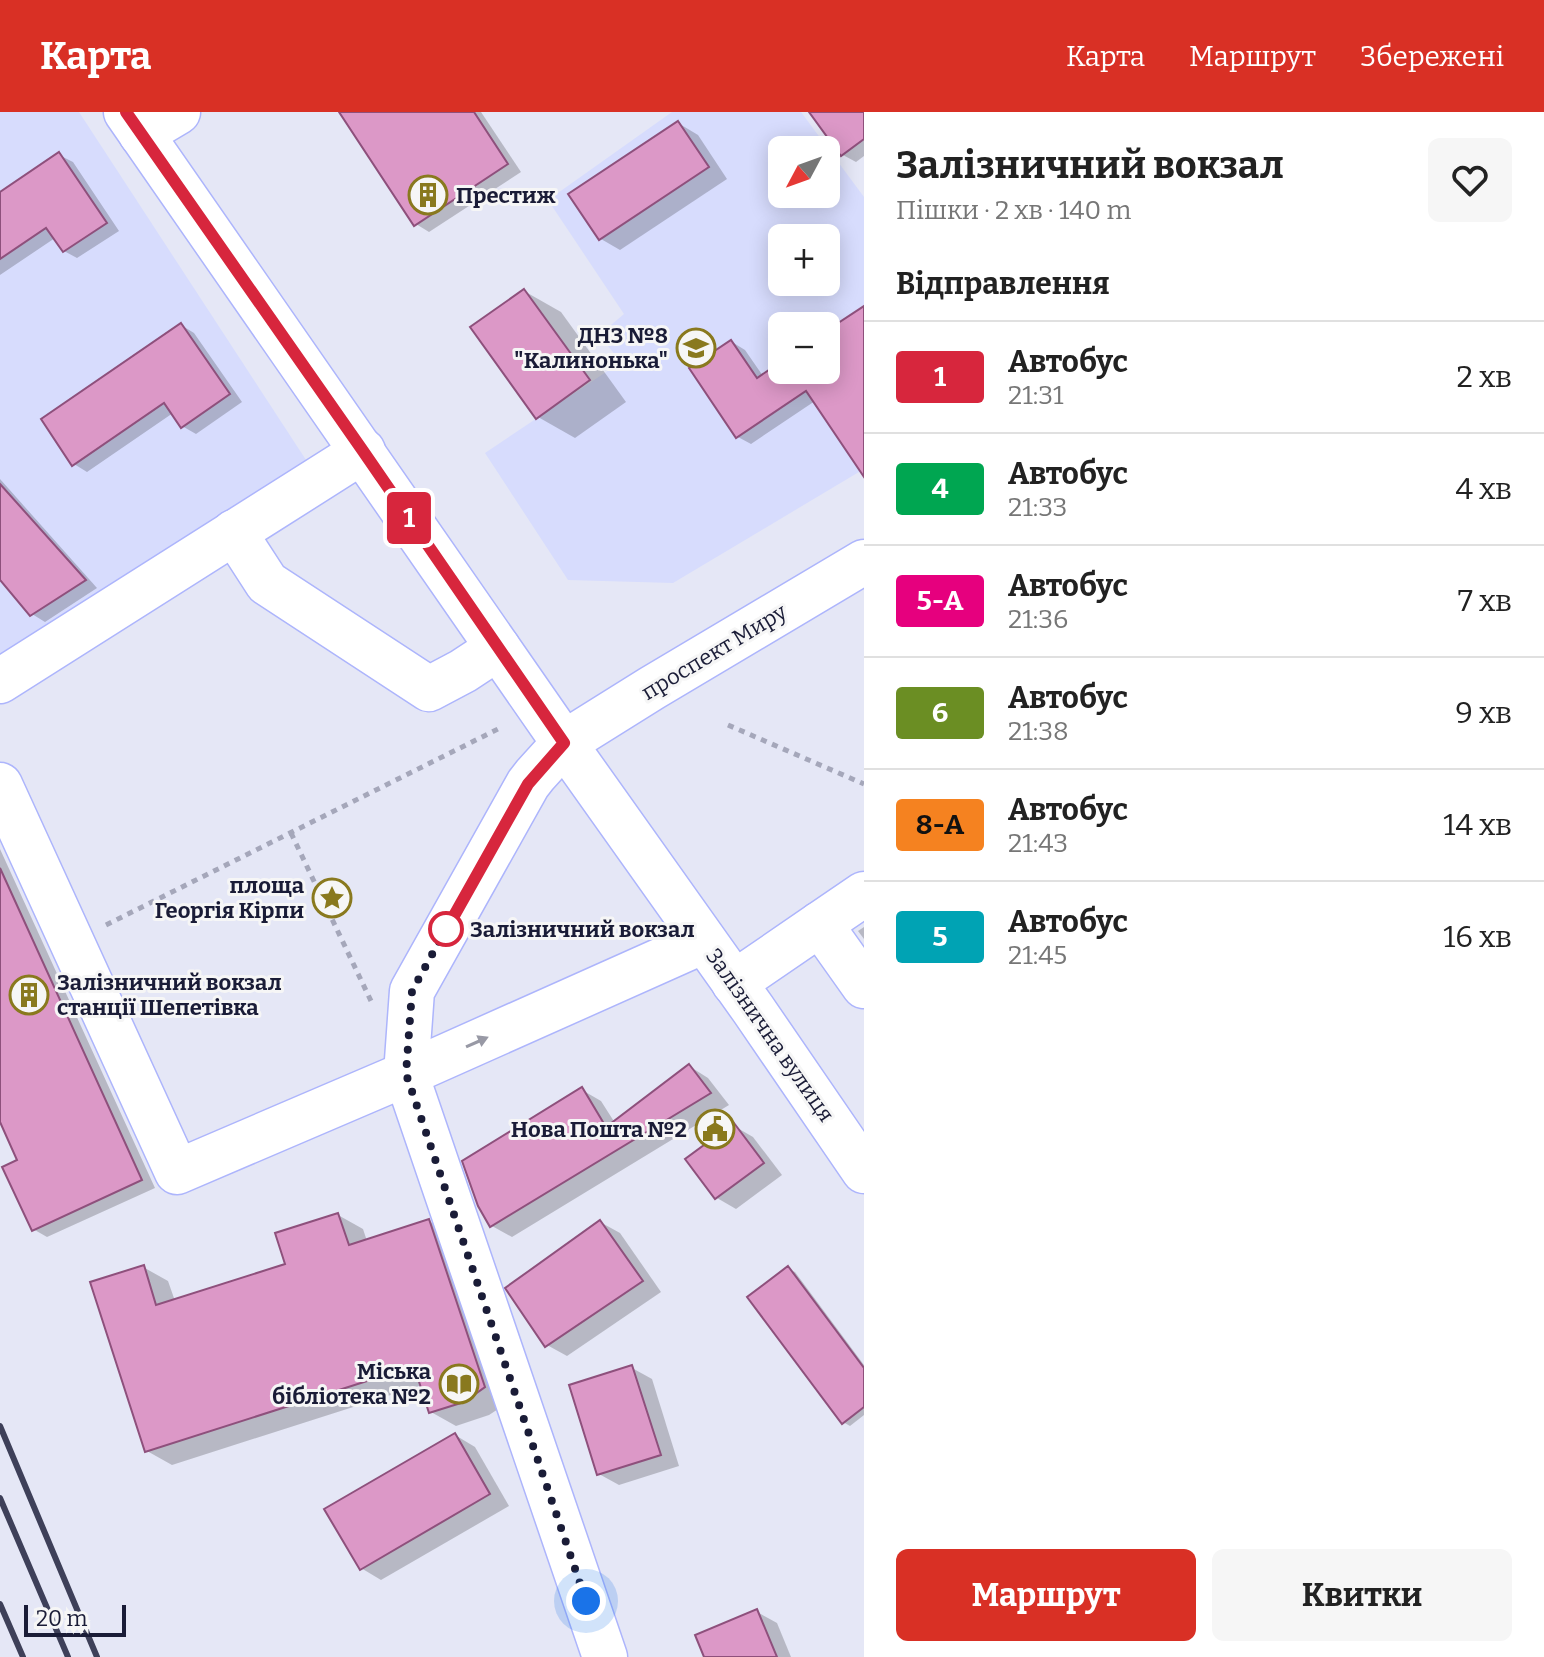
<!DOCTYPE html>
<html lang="uk">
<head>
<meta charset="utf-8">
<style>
	body { margin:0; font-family:Bitter,serif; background:#f6f6f6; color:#222; height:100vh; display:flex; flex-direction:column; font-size:30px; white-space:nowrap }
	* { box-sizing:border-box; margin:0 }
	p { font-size:26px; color:#767676 }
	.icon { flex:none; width:44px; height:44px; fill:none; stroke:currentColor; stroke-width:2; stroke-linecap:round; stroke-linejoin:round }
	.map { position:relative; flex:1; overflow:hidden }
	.details { display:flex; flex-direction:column; background:#fff; width:680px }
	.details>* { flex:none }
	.badge { padding:0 16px; border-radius:6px; font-size:28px; line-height:52px }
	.needle { width:52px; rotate:229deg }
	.fabs { position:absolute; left:768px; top:24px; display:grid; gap:16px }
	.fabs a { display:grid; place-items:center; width:72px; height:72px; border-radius:12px; background:#fff; box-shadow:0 4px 20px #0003; font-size:40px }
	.scale { position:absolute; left:24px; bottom:20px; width:102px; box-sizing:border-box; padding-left:8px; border:4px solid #1a1c37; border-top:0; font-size:22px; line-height:28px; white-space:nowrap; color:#1a1c37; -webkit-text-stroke:6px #f6f6f6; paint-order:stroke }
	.you { position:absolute; width:40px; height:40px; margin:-20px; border:6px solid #fff; border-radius:50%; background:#1a73e8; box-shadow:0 0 0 12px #1a73e833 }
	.map>.badge { position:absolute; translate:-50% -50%; box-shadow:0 0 0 4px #fff }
	h2 { padding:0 32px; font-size:30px; line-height:72px }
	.round { display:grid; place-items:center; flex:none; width:84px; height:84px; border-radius:12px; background:#f6f6f6 }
	.overview { display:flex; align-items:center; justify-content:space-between; height:136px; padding:0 32px }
	h1 { font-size:38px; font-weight:700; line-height:60px }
	.button { display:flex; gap:16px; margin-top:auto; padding:16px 32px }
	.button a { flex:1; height:92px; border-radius:12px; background:#d93025; color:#fff; font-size:32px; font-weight:700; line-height:92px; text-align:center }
	.button a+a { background:#f6f6f6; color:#222 }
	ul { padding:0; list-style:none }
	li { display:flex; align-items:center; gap:24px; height:112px; padding:0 32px; border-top:2px solid #e0e0e0 }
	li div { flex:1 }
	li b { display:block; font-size:30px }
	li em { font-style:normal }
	li .badge { min-width:88px; font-weight:700; text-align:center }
	header { display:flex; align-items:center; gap:48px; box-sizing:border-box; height:112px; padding:0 40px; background:#d93025; color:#fff }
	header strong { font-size:38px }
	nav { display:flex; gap:44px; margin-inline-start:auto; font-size:28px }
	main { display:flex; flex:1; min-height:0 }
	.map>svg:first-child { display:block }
	.built { fill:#d7dcfd; fill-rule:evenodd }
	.shadow { fill:#0003 }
	.building { fill:#dc98c7; stroke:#8e507c; stroke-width:2 }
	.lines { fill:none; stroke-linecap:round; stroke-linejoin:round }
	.minor-casing { stroke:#adb5fc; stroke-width:47 }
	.path { stroke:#a5a7ba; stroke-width:5; stroke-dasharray:6 6; stroke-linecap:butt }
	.minor { stroke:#fff; stroke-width:44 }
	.rail { stroke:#3e4059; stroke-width:6 }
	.oneway { fill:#9899a5 }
	.line-casing { stroke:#fff; stroke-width:18 }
	.line { stroke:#d7263d; stroke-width:12 }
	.walk { stroke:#1a1c37; stroke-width:8; stroke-dasharray:0 14.4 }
	.stop-dot { fill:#fff; stroke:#d7263d; stroke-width:4 }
	.labels { text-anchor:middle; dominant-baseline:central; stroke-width:6; stroke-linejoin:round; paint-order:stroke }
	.poi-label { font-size:22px; font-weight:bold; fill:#1a1c37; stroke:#f6f6f6; text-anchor:end }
	.street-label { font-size:22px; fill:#1a1c37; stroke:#f6f6f6 }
	.stop-label { font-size:22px; font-weight:bold; fill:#1a1c37; stroke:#f6f6f6; text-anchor:start }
</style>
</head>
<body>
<header>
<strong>Карта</strong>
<nav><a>Карта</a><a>Маршрут</a><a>Збережені</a></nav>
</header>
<main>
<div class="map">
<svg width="864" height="1545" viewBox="0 0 864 1545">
	<rect width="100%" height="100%" fill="#e5e7f6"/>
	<g class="built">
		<polygon points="0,0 79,0 308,351 0,543"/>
		<path d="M672 0H801L864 85V357L673 471 568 468 485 341 621 250 599 223 624 202 548 88ZM782 38H826V82H782ZM782 126H826V170H782ZM782 214H826V258H782Z"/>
	</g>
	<g class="shadow">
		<polygon points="342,0 481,0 521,60 429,120 416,112"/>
		<polygon points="812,0 864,0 864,44 856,50 843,43"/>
		<polygon points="678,11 698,23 727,67 620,138 601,127"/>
		<polygon points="59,43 73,50 119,119 77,146 64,139 55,126 0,163 0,83"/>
		<polygon points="524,179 561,200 626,290 575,326 538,305"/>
		<polygon points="864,198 864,356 815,289 751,332 738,325 732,230 745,238 763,264 782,251 782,258 826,258 826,222"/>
		<polygon points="181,213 194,221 242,290 196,322 182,314 173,301 87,360 74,352"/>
		<polygon points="0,367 97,476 45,510 32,502 0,465"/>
		<polygon points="0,737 155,1076 47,1125 33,1117 20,1049 0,1005"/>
		<polygon points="864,815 864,827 858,819"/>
		<polygon points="689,954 708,966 729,993 512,1125 492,1114 479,1094 582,978 601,989 615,1011"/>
		<polygon points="734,1014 753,1025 782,1063 736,1097 717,1086 687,1047"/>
		<polygon points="338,1103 363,1117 367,1129 429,1109 454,1124 509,1290 489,1303 456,1314 431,1300 422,1273 172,1353 147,1339 143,1155 168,1169 175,1189 287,1153"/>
		<polygon points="600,1110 620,1121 661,1180 567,1244 547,1233"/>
		<polygon points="788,1157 795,1160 864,1253 864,1303 850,1314 843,1310"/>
		<polygon points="632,1256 652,1267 679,1354 619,1373 599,1362"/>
		<polygon points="455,1323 475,1335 509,1394 381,1468 361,1456"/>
		<polygon points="757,1500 777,1511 791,1545 706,1545"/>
	</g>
	<g class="building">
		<polygon points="339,0 474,0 508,52 414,114"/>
		<polygon points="809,0 864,0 864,27 841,44"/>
		<polygon points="678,9 709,55 599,128 568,82"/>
		<polygon points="59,40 107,111 63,140 46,116 0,147 0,80"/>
		<polygon points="524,177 590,268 536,307 470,215"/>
		<polygon points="864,194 864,365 806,279 736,326 689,256 731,228 757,266 782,249 782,258 826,258 826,219"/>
		<polygon points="181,211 230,282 181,316 164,291 72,354 41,307"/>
		<polygon points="0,372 86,468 30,504 0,468"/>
		<polygon points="0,756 142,1068 32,1119 2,1055 17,1048 0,1010"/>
		<polygon points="689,952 711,981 490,1115 478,1094 462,1049 582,975 606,1015"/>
		<polygon points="734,1011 764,1051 715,1087 685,1047"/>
		<polygon points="338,1101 349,1133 429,1107 485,1275 464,1290 429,1301 414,1254 145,1340 90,1170 144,1153 156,1193 285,1152 275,1121"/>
		<polygon points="600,1108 643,1169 545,1235 505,1176"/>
		<polygon points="788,1154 864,1256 864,1295 842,1312 747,1185"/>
		<polygon points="632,1253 661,1343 597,1363 569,1273"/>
		<polygon points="455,1321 490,1382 360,1458 324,1397"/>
		<polygon points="757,1497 777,1545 704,1545 695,1523"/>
	</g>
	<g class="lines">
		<g class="minor-casing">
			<g id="minor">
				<polyline points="126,0 564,631 753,897 864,1059"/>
				<polyline points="141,22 178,0"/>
				<polyline points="234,420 267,471 429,577 463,559 498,536"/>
				<polyline points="0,569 363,339"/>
				<polyline points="0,673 177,1060 406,962 704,829"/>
				<polyline points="864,782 820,812 864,874"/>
				<polyline points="734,871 820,812"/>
				<polyline points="605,1545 406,962 412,879 528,672 535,663 564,631 652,576 864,450"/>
			</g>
		</g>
		<g class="path">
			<polyline points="728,613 864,672"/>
			<polyline points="291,721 371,889"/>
			<polyline points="106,813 502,615"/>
		</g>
		<use href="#minor" class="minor"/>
		<g class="rail">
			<polyline points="0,1314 97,1545"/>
			<polyline points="0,1386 68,1545"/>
			<polyline points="0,1492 23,1545"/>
		</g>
	</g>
	<defs><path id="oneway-solid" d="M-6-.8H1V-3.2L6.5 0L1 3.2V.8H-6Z" transform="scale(2)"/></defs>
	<use class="oneway" href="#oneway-solid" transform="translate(477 930) rotate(-24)"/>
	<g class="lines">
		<g class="line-casing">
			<polyline id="line" points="126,0 363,339 564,631 528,672 446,818"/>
		</g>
		<use href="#line" class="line"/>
		<polyline class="walk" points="446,817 412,879 406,962 586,1489"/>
	</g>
	<defs>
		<g id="building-ring" transform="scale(2)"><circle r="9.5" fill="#f6f6f6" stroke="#89791e" stroke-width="1.5"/><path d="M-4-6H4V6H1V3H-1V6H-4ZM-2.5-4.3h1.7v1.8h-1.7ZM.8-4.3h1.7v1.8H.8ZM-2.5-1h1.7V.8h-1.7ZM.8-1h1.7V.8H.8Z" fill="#89791e"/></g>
		<g id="school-ring" transform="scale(2)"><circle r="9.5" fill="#f6f6f6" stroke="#89791e" stroke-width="1.5"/><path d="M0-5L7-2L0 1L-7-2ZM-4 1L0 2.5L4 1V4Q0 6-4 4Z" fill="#89791e"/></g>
		<g id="sight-ring" transform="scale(2)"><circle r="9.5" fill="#f6f6f6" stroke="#89791e" stroke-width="1.5"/><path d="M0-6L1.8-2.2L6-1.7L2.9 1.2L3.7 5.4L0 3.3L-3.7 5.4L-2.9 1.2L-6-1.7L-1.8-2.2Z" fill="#89791e"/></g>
		<g id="civic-ring" transform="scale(2)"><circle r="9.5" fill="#f6f6f6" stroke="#89791e" stroke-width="1.5"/><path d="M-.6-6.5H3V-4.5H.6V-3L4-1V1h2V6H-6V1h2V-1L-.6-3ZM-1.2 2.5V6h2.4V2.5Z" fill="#89791e"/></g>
		<g id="library-ring" transform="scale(2)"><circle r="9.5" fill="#f6f6f6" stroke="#89791e" stroke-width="1.5"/><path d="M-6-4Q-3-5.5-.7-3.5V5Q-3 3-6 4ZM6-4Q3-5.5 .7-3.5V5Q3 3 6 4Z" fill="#89791e"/></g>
	</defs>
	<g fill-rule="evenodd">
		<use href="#building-ring" x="428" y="83"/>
		<use href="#school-ring" x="696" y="236"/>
		<use href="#sight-ring" x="332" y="786"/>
		<use href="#building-ring" x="29" y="883"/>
		<use href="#civic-ring" x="715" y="1017"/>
		<use href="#library-ring" x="459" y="1272"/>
	</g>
	<circle class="stop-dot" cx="446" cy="817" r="16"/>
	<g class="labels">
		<g class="poi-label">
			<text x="456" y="83" text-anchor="start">Престиж</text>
			<text x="668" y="223">ДНЗ №8<tspan x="668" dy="25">"Калинонька"</tspan></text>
			<text x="304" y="773">площа<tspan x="304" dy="25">Георгія Кірпи</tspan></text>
			<text x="57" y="870" text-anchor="start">Залізничний вокзал<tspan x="57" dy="25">станції Шепетівка</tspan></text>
			<text x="687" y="1017">Нова Пошта №2</text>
			<text x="431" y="1259">Міська<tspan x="431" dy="25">бібліотека №2</tspan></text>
		</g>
		<g class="street-label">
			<text transform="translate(714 540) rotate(-31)">проспект Миру</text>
			<text transform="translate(770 923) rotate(55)">Залізнична вулиця</text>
		</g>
		<g class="stop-label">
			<text x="470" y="817">Залізничний вокзал</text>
		</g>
	</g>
</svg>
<div class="fabs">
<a><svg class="needle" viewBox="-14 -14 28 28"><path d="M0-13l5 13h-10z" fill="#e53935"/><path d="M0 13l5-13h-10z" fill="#767676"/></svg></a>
<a>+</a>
<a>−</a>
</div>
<div class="scale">20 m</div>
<div class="you" style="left:586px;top:1489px"></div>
<b class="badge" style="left:409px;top:406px;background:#d7263d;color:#fff">1</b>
</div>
<section class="details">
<div class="overview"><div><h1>Залізничний вокзал</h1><p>Пішки · 2 хв · 140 m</p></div><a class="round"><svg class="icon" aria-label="heart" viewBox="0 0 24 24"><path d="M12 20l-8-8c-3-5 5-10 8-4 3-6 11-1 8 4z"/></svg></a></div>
<h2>Відправлення</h2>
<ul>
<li><span class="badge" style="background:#d7263d;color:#fff">1</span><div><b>Автобус</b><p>21:31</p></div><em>2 хв</em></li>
<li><span class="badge" style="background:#00a651;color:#fff">4</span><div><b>Автобус</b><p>21:33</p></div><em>4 хв</em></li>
<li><span class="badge" style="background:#e6007e;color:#fff">5-А</span><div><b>Автобус</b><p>21:36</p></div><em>7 хв</em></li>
<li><span class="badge" style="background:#6b8e23;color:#fff">6</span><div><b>Автобус</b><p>21:38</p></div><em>9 хв</em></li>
<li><span class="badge" style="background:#f58220;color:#111">8-А</span><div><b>Автобус</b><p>21:43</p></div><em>14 хв</em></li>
<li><span class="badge" style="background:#00a3b4;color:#fff">5</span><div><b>Автобус</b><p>21:45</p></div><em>16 хв</em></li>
</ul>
<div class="button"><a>Маршрут</a><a>Квитки</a></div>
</section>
</main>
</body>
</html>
